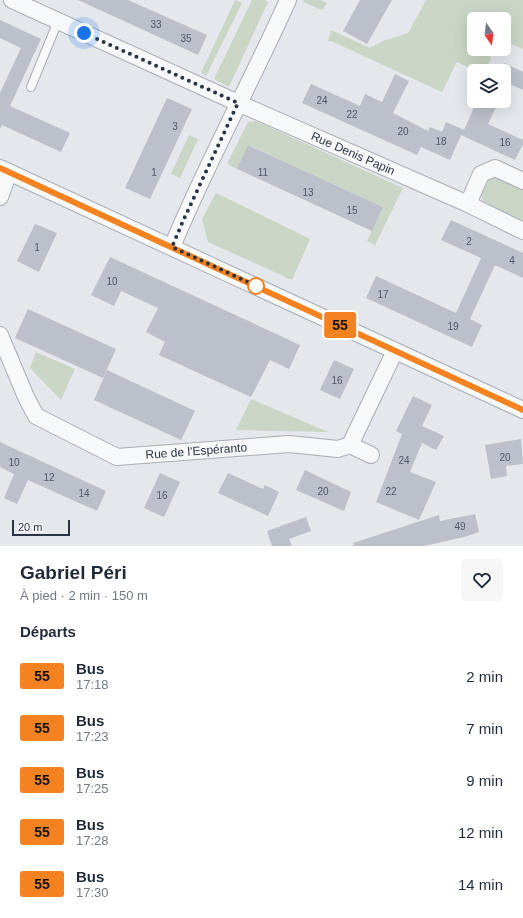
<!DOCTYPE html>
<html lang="fr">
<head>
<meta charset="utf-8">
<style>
	body { margin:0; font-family:Arial,sans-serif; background:#f6f6f7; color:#1f2937; height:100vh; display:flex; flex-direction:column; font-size:15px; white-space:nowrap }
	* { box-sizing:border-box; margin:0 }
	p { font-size:13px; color:#747a83 }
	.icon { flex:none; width:22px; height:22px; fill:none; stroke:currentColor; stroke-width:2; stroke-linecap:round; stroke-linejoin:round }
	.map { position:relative; height:546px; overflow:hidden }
	.sheet { display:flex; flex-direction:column; background:#fff; flex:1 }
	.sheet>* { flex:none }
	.badge { padding:0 8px; border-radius:3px; font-size:14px; line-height:26px }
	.needle { width:26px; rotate:166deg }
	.buttons { position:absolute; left:467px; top:12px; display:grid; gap:8px }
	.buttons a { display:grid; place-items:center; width:44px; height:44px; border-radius:6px; background:#fff; box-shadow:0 4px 16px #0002; font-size:20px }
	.scale { position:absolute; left:12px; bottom:10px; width:58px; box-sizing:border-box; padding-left:4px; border:2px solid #2b3445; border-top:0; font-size:11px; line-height:14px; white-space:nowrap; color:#2b3445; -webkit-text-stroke:3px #f4f6f9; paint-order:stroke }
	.you { position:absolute; width:20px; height:20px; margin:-10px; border:3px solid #fff; border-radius:50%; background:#1a73e8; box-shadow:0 0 0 6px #1a73e833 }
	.map>.badge { position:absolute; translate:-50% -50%; box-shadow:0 0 0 2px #fff }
	h2 { padding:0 20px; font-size:15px; line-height:36px }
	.round { display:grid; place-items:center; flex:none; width:42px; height:42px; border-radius:6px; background:#f6f6f7 }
	.head { display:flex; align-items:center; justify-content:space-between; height:68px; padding:0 20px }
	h1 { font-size:19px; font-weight:700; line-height:30px }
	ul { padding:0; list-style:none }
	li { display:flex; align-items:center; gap:12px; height:52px; padding:0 20px }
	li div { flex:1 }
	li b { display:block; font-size:15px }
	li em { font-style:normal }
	li .badge { min-width:44px; font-weight:700; text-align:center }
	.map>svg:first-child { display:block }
	.green { fill:#c9d6c5 }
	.building { fill:#bbc0ca }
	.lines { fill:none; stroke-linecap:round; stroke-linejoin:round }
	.service-casing { stroke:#a9aeb7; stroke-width:10 }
	.minor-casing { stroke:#a9aeb7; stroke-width:18 }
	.service { stroke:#f7f8fa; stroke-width:8 }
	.minor { stroke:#f7f8fa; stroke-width:16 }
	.line-casing { stroke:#fff; stroke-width:9 }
	.line { stroke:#f58220; stroke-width:6 }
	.walk { stroke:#2b3445; stroke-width:4; stroke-dasharray:0 7.2 }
	.stop-dot { fill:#fff; stroke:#f58220; stroke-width:2 }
	.labels { text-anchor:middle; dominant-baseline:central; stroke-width:3; stroke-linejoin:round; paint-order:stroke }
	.number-label { font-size:10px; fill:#4f5766 }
	.street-label { font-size:12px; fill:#2b3445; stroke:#f4f6f9 }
</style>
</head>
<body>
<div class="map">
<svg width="523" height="546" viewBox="0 0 523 546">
	<rect width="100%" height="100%" fill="#e4e7ec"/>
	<g class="green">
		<polygon points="235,0 242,3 206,76 201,73"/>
		<polygon points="252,0 265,0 268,2 229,87 214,79"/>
		<polygon points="304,0 321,0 327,3 322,10 303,2"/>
		<polygon points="426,0 523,0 523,49 504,41 504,19 474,19 474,49 493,49 490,56 491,59 485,71 476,71 457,62 442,92 331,41 328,41 331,30 370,48 383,41 408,33"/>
		<polygon points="256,121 403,188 375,245 367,241 383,207 249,145 237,169 227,164 248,122"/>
		<polygon points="189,135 198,139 180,178 171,174"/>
		<polygon points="495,175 523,186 523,226 488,209 483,202 481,194 487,182"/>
		<polygon points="216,193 310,239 292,280 208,242 202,219"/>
		<polygon points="36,352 75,369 61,400 30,368"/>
		<polygon points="251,399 328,432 236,430"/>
	</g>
	<g class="building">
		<polygon points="78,0 128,0 207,35 198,55"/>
		<polygon points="360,0 392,0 367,44 343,31"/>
		<polygon points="0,20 41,39 10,106 70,133 61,152 2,125 0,129 0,93 21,48 0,38"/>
		<polygon points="504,63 523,72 523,90 504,81"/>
		<polygon points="395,74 409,81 393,113 428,131 430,127 442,132 446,122 464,130 477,101 499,101 488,124 523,140 523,144 515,160 461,135 450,160 421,147 417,155 302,103 311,84 360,106 365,94 382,102"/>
		<polygon points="167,98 192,109 150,199 125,188"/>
		<polygon points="248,145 383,207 372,231 237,169"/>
		<polygon points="451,220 523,253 523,278 495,265 470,319 482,325 472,347 366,298 376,276 456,313 481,258 441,240"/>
		<polygon points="35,224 57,233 39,272 17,261"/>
		<polygon points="110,257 300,345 289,369 270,360 251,397 159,355 165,342 146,332 158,308 121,291 114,306 91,295"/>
		<polygon points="28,309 116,349 103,378 15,338"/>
		<polygon points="334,360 354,369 340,399 320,390"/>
		<polygon points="107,370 195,411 181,440 94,400"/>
		<polygon points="413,396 432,405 422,426 444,436 436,450 422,443 410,472 436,482 419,520 376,502 402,434 396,431"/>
		<polygon points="521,439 523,464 506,466 507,476 491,479 485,445"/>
		<polygon points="0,442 106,491 97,511 28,480 17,504 4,498 14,474 0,467"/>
		<polygon points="305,470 351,492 344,511 296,490"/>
		<polygon points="160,473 180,482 164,517 144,508"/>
		<polygon points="228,473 263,489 265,485 279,492 268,516 218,493"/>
		<polygon points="475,514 479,532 464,537 424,546 354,546 353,543 439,515 440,521"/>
		<polygon points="306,517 311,531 289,539 292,546 272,546 267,531"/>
	</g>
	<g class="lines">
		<g class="service-casing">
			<polyline id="service" points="31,87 58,21"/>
		</g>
		<g class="minor-casing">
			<g id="minor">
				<path id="s1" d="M12 0 238 103 468 204 523 231"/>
				<polyline points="0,168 523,410"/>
				<polyline points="0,197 9,172"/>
				<polyline points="468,204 481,174 495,168 523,181"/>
				<path d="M172 247C207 162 251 83 288 0"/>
				<path id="s2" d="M0 335 26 397 36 416 117 457 289 444 338 449 350 445 395 351"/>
				<polyline points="350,445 371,455"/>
			</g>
		</g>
		<use href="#service" class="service"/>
		<use href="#minor" class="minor"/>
	</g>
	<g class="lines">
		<g class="line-casing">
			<polyline id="line" points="0,168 523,410"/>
		</g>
		<use href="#line" class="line"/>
		<polyline class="walk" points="84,33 238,103 183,221 172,247 261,288 256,286"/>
	</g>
	<circle class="stop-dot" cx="256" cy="286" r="8"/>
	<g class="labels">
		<g class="number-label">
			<text x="156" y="24">33</text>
			<text x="186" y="38">35</text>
			<text x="322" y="100">24</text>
			<text x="352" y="114">22</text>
			<text x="175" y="126">3</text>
			<text x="403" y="131">20</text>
			<text x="441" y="141">18</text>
			<text x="505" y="142">16</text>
			<text x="154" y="172">1</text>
			<text x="263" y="172">11</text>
			<text x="308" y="192">13</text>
			<text x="352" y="210">15</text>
			<text x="469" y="241">2</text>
			<text x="37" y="247">1</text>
			<text x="512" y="260">4</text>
			<text x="112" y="281">10</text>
			<text x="383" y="294">17</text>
			<text x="453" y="326">19</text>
			<text x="337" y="380">16</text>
			<text x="505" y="457">20</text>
			<text x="404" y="460">24</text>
			<text x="14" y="462">10</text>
			<text x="49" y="477">12</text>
			<text x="323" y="491">20</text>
			<text x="391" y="491">22</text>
			<text x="84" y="493">14</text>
			<text x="162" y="495">16</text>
			<text x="460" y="526">49</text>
		</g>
		<g class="street-label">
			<text stroke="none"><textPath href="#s1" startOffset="374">Rue Denis Papin</textPath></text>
			<text stroke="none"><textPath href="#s2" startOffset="259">Rue de l'Espéranto</textPath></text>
		</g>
	</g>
</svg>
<div class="buttons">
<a><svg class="needle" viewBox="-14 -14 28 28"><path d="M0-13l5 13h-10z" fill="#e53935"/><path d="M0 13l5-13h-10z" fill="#747a83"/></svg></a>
<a><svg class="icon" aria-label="layers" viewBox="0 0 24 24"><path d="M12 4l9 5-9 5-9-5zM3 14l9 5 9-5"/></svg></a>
</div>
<div class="scale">20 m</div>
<div class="you" style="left:84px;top:33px"></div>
<b class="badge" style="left:340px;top:325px;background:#f58220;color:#111">55</b>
</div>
<section class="sheet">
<div class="head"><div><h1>Gabriel Péri</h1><p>À pied · 2 min · 150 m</p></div><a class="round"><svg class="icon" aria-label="heart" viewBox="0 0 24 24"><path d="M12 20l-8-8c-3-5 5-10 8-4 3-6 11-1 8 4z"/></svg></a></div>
<h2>Départs</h2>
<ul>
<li><span class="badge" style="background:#f58220;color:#111">55</span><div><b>Bus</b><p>17:18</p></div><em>2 min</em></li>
<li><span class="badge" style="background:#f58220;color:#111">55</span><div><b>Bus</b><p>17:23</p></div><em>7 min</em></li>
<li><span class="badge" style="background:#f58220;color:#111">55</span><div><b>Bus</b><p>17:25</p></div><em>9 min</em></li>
<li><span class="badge" style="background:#f58220;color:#111">55</span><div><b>Bus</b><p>17:28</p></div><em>12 min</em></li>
<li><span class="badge" style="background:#f58220;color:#111">55</span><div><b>Bus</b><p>17:30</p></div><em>14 min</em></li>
</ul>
</section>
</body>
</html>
